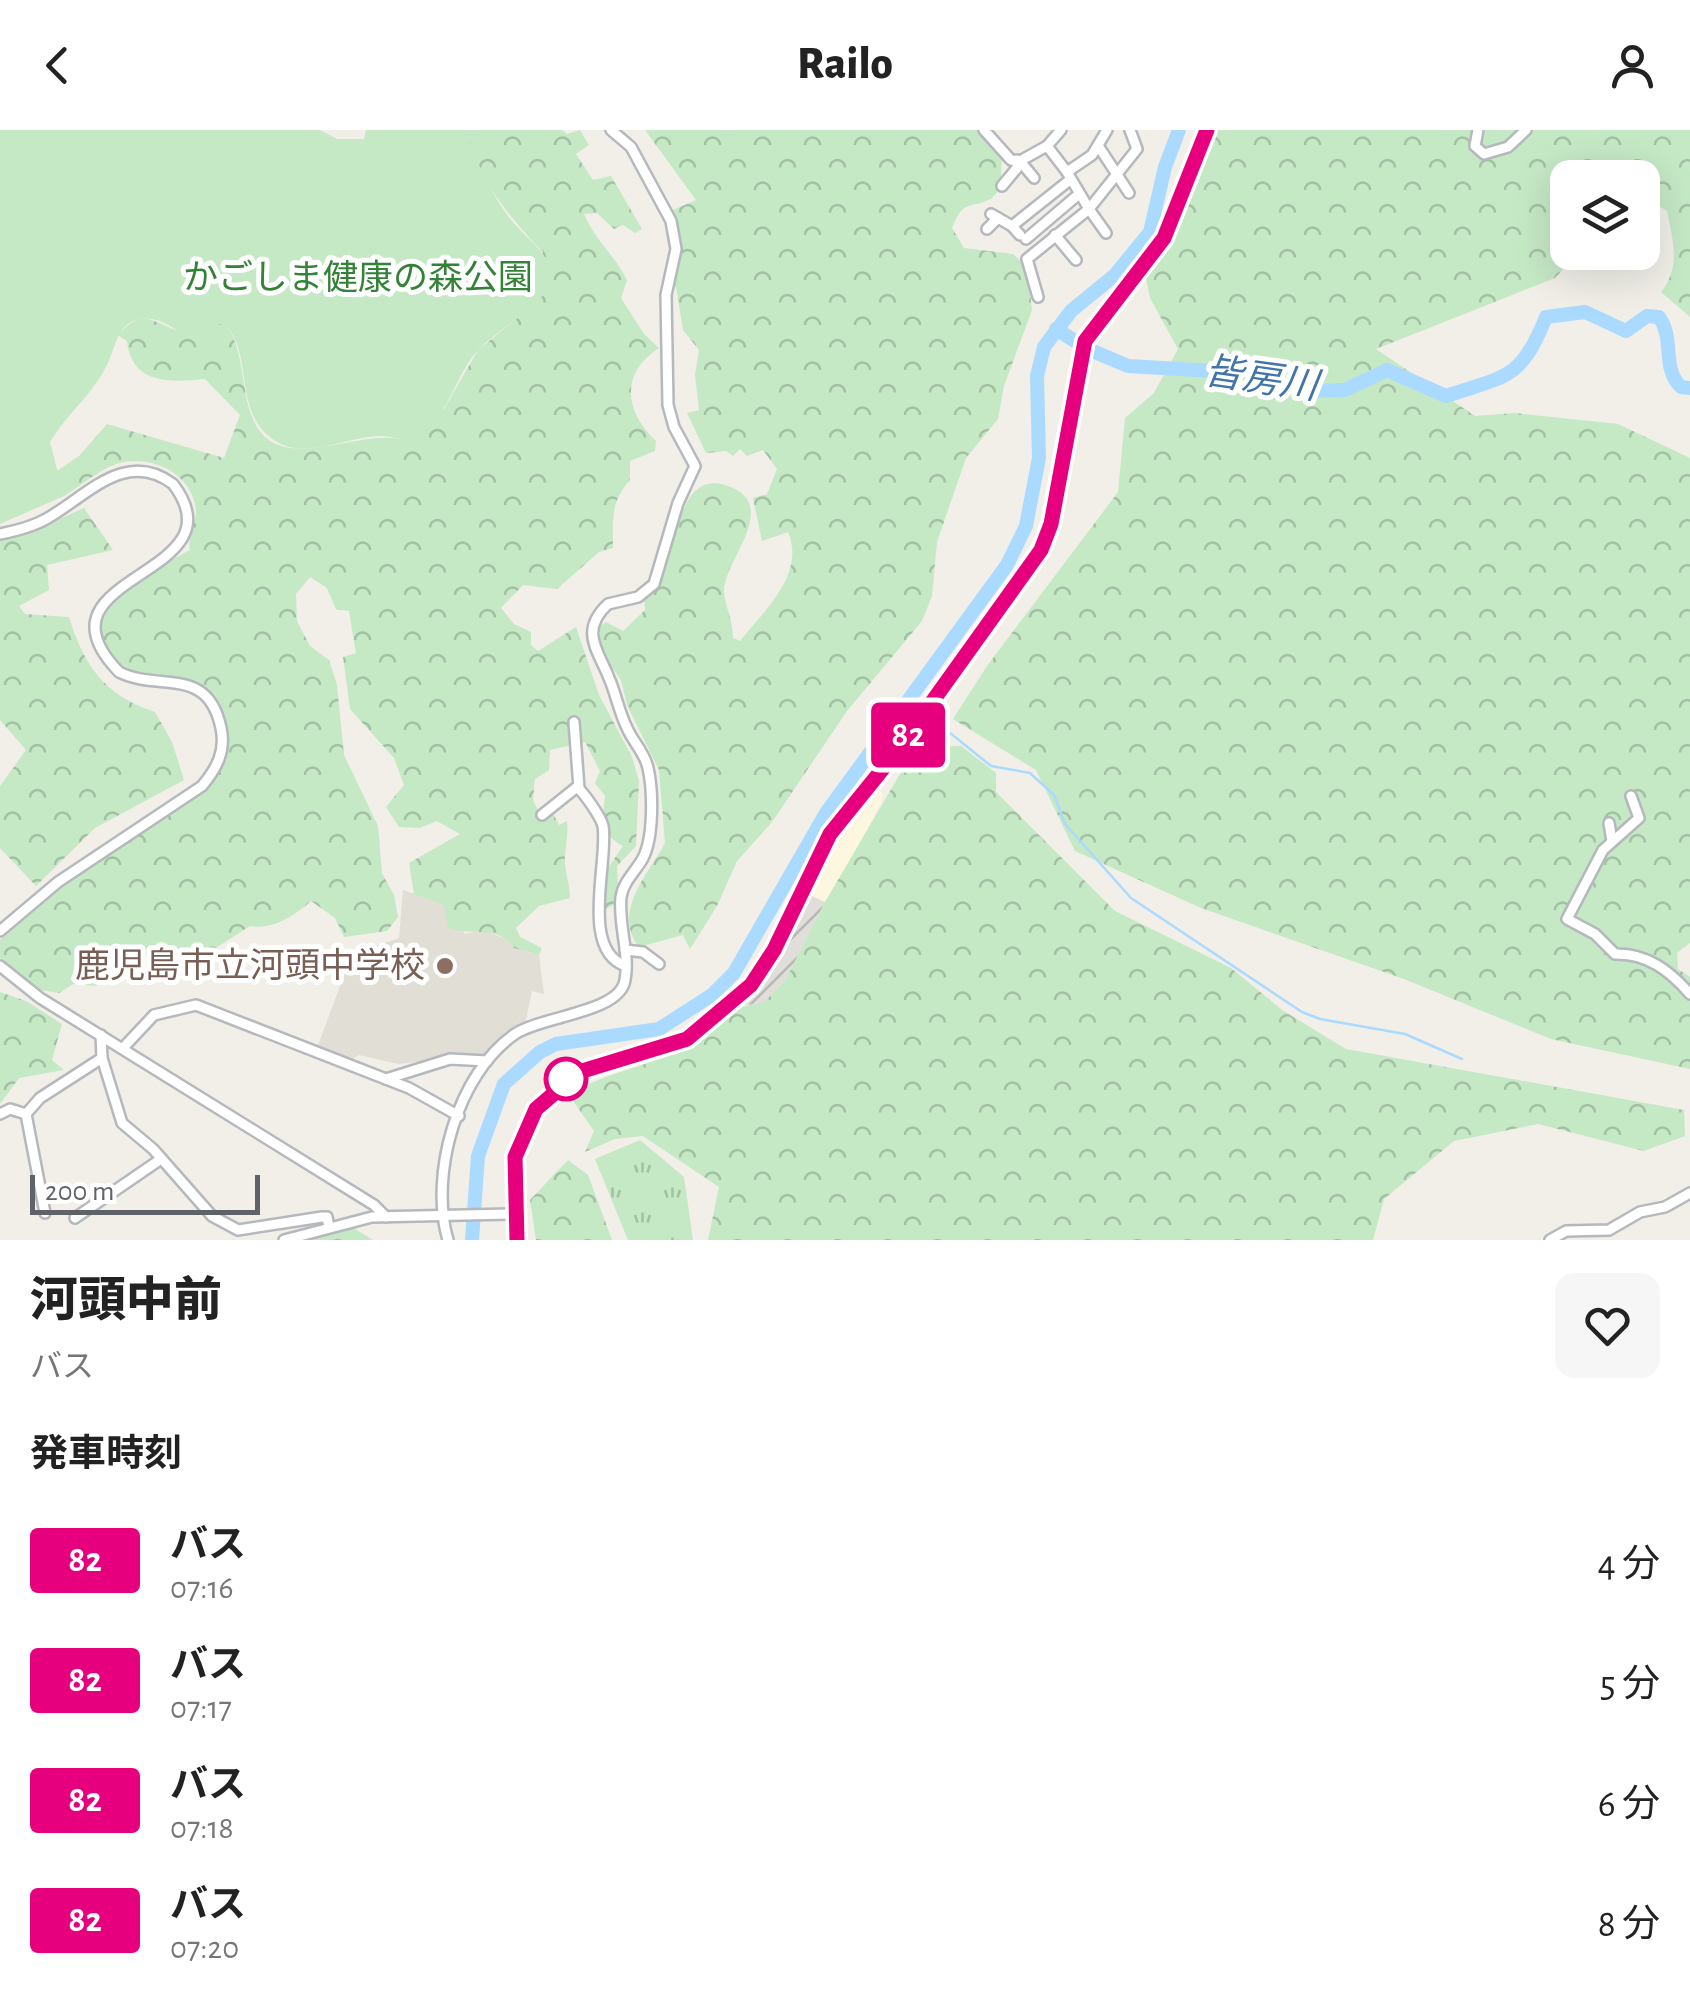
<!DOCTYPE html>
<html lang="ja">
<head>
<meta charset="utf-8">
<style>
	body { margin:0; font-family:"Alegreya Sans","Noto Sans JP",sans-serif; background:#f6f6f6; color:#222; height:100vh; display:flex; flex-direction:column; font-size:38px; white-space:nowrap }
	* { box-sizing:border-box; margin:0 }
	p { font-size:32px; color:#767676 }
	.icon { flex:none; width:55px; height:55px; fill:none; stroke:currentColor; stroke-width:2; stroke-linecap:round; stroke-linejoin:round }
	.map { position:relative; height:1110px; overflow:hidden }
	.sheet { display:flex; flex-direction:column; background:#fff; flex:1 }
	.sheet>* { flex:none }
	.badge { padding:0 20px; border-radius:8px; font-size:35px; line-height:65px }
	.tools { position:absolute; left:1550px; top:30px; display:grid; gap:20px }
	.tools a { display:grid; place-items:center; width:110px; height:110px; border-radius:20px; background:#fff; box-shadow:0 10px 40px #0002; font-size:50px }
	.scale { position:absolute; left:30px; bottom:25px; width:230px; box-sizing:border-box; padding-left:10px; border:5px solid #5f6368; border-top:0; font-size:28px; line-height:35px; white-space:nowrap; color:#5f6368; -webkit-text-stroke:8px #fff; paint-order:stroke }
	.map>.badge { position:absolute; translate:-50% -50%; box-shadow:0 0 0 5px #fff }
	h2 { padding:0 30px; font-size:38px; line-height:90px }
	.round { display:grid; place-items:center; flex:none; width:105px; height:105px; border-radius:20px; background:#f6f6f6 }
	.overview { display:flex; align-items:center; justify-content:space-between; height:170px; padding:0 30px }
	h1 { font-size:48px; font-weight:800; line-height:75px }
	ul { padding:0; list-style:none }
	li { display:flex; align-items:center; gap:30px; height:120px; padding:0 30px }
	li div { flex:1 }
	li b { display:block; font-size:38px }
	li em { font-style:normal }
	li .badge { min-width:110px; font-weight:700; text-align:center }
	header { display:flex; justify-content:space-between; align-items:center; height:130px; padding:0 30px; background:#fff; font-size:45px; font-weight:800 }
	.map>svg:first-child { display:block }
	.commercial { fill:#fef7e0 }
	.industrial { fill:url(#industrial-furrows) }
	.education { fill:#e1ded6 }
	.grass { fill:url(#grass-tufts) }
	.forest { fill:url(#forest-crowns) }
	.park { fill:#c5e8c5 }
	.lines { fill:none; stroke-linecap:round; stroke-linejoin:round }
	.stream { stroke:#aadaff; stroke-width:2.5 }
	.river { stroke:#aadaff; stroke-width:14 }
	.minor-casing { stroke:#b5b8bc; stroke-width:14 }
	.highway-casing { stroke:#f9ab00; stroke-width:19 }
	.minor { stroke:#fff; stroke-width:9 }
	.highway { stroke:#fde293; stroke-width:14 }
	.line-casing { stroke:#fff; stroke-width:22 }
	.line { stroke:#e6007e; stroke-width:15 }
	.education-dot { fill:#8d6e63; stroke:#fff; stroke-width:4 }
	.stop-dot { fill:#fff; stroke:#e6007e; stroke-width:5 }
	.labels { text-anchor:middle; dominant-baseline:central; stroke-width:10; stroke-linejoin:round; paint-order:stroke }
	.park-label { font-size:35px; fill:#348238; stroke:#fff }
	.education-label { font-size:35px; fill:#785e54; stroke:#fff; text-anchor:end }
	.water-label { font-size:38px; font-style:italic; fill:#4174aa; stroke:#fff }
</style>
</head>
<body>
<header><svg class="icon" aria-label="back" viewBox="0 0 24 24"><path d="M15 5l-7 7 7 7"/></svg>Railo<svg class="icon" aria-label="person" viewBox="0 0 24 24"><circle cx="12" cy="8" r="4"/><path d="M4 21q1-7 8-7t8 7"/></svg></header>
<div class="map">
<svg width="1690" height="1110" viewBox="0 0 1690 1110">
	<defs>
		<pattern id="industrial-furrows" width="10" height="10" patternUnits="userSpaceOnUse" patternTransform="scale(2.5)"><rect width="10" height="10" fill="#e0deda"/><path d="M-1 1l2-2M0 10L10 0M9 11l2-2" fill="none" stroke="#b9b8b5"/></pattern>
		<pattern id="grass-tufts" width="24" height="20" patternUnits="userSpaceOnUse" patternTransform="scale(2.5)"><rect width="24" height="20" fill="#c5e8c5"/><path d="M3 7l-1-3M5 7V3M7 7l1-3M15 17l-1-3M17 17v-4M19 17l1-3" fill="none" stroke="#a3c0a4"/></pattern>
		<pattern id="forest-crowns" width="20" height="18" patternUnits="userSpaceOnUse" patternTransform="scale(2.5)"><rect width="20" height="18" fill="#c5e8c5"/><path d="M2 6a3 3 0 1 1 6 0M12 15a3 3 0 1 1 6 0" fill="none" stroke="#a3c0a4"/></pattern>
	</defs>
	<rect width="100%" height="100%" fill="#f1efe8"/>
	<polygon class="commercial" points="876,658 883,664 881,673 836,758 825,772 808,764 837,704"/>
	<polygon class="industrial" points="808,764 825,772 785,851 763,874 741,875 781,820"/>
	<polygon class="education" points="403,760 445,774 465,804 481,800 509,810 514,818 539,825 544,864 532,861 526,890 485,925 398,934 359,925 349,931 317,918 352,824 399,808"/>
	<polygon class="grass" points="640,1010 684,1047 693,1110 628,1110 595,1029"/>
	<g class="forest">
		<path d="M469 0H562L567 4 580 0 589 15 576 24 593 50 611 46 642 99 635 103 623 95 614 99 597 83 584 84C596 112 614 124 627 150L621 168 644 204 659 218C621 242 623 280 656 311L655 321 630 331V350C610 372 613 390 613 418L599 422 557 459 523 455 501 478 514 494 531 502V515L538 521 576 497 599 565 632 627 639 651 636 716 617 736 619 772 606 779 595 739 608 738 623 716C601 705 602 689 605 666L595 653 600 641 585 612 550 620 549 640 535 649 533 670 538 680 550 678 559 695 567 691C569 706 564 721 565 734 566 746 570 755 570 768L539 776 516 798 520 807 542 818 539 825 514 818C500 795 470 806 448 798L444 775 414 764 409 733 460 704 437 691 419 698 399 697 386 677 404 655 394 628 350 579 343 527 356 523 349 481 336 479 327 458 310 447 296 464 297 491 310 516 329 530 337 555 344 625 378 696 382 743 394 765 398 787 387 801 344 807 335 788 311 771C294 786 273 800 250 796L211 821 195 822 191 838 159 822 144 826 146 851 101 845 97 856 73 854 59 863 41 860 0 828V810C36 777 71 744 109 713 141 687 200 671 216 630 263 511 86 576 90 495 90 481 104 465 115 458 138 443 166 434 190 420 187 406 196 395 196 381 193 341 145 321 111 336 95 343 79 357 64 366L57 341 79 326 107 294 224 328 240 285 205 249C171 252 132 256 127 211L118 205C142 178 149 190 176 200 192 206 209 196 224 193 255 225 229 310 291 318 329 322 364 303 401 309L444 279 478 220 520 186 543 122C517 96 467 38 469 0Z"/>
		<path d="M645 0H981L1002 27 1000 59 991 69C967 80 965 68 952 98L964 118 1013 124 1027 137 1032 180 1004 256 998 289 966 328 937 412 932 466 922 491 847 581 772 692 737 731 717 776 690 819 683 805 639 817C611 781 650 742 665 713L659 640 627 575 621 550 600 520V496L606 492 623 501 645 480 644 469C679 446 669 328 733 358 779 379 722 433 724 463 726 479 733 490 733 508L740 511C764 481 806 444 788 402L762 411 753 368 767 364 777 339 763 320 747 326 740 319 733 326 726 321 706 323 687 283 699 280 695 245 699 220 683 200 676 157 661 158 679 112 673 80 696 70Z"/>
		<path d="M1218 0H1690V187L1661 162C1681 138 1673 111 1667 81L1643 66 1642 48H1568V122L1578 123 1555 148 1376 219 1475 286 1515 283 1618 294 1690 328V813L1677 823 1678 839 1690 847V939L1551 909 1404 849 1201 778 1075 721 1036 640 953 589 987 536 1118 362 1125 288 1154 263 1178 219 1150 168 1145 143Z"/>
		<path d="M84 378 113 420 47 435 49 460 19 476 25 484 69 487C84 536 105 566 155 582L172 612 184 650 95 698 36 756 0 718V656L26 620 0 590V408L30 402Z"/>
		<path d="M961 616 996 643V662L1115 781 1231 838 1282 880 1346 919 1684 980 1685 1006 1644 1021 1538 994 1454 1011 1384 1069 1373 1110H708L719 1057 643 1006 615 1009 585 1022 594 1001 569 965C611 938 664 935 705 907 731 889 729 876 763 873L785 851 825 772 900 644 932 617Z"/>
		<polygon points="0,862 26,871 62,894 52,930 64,940 19,948 0,974"/>
		<polygon points="568,1030 588,1045 612,1110 536,1110 530,1070"/>
		<polygon points="352,1097 373,1110 305,1110"/>
	</g>
	<path class="park" d="M0 0H320L337 9H364L366 0H469C468 21 498 75 512 91 528 110 547 121 554 146 541 181 504 193 479 219 454 245 450 288 416 306 405 313 391 305 379 306 346 307 304 331 274 310 232 282 255 225 224 193L188 205C169 198 158 184 136 190 119 195 116 213 110 228 97 261 68 282 50 312L64 366 0 394Z"/>
	<g class="lines">
		<polyline class="stream" points="934,590 991,636 1030,643 1054,665 1065,694 1131,768 1302,882 1320,889 1405,904 1462,929"/>
		<g class="river">
			<polyline points="1056,199 1078,213"/>
			<path d="M1088 219 1128 236 1247 243 1314 261 1345 260 1387 240 1446 266C1506 246 1521 250 1546 187L1585 182 1626 201 1647 186 1659 187C1675 208 1661 238 1681 257L1690 258"/>
			<polyline points="472,1110 478,1026 504,954 540,922 556,914 659,899 712,865 734,843 826,683 1007,435 1026,396 1039,328 1037,246 1044,217 1071,181 1115,145 1150,102 1165,37 1179,0"/>
		</g>
		<g class="minor-casing">
			<g id="minor">
				<polyline points="984,0 1011,30 1020,31 1047,16 1067,42"/>
				<polyline points="1478,0 1475,16 1484,24 1508,17 1526,0"/>
				<polyline points="1047,16 1061,0"/>
				<polyline points="1099,17 1129,63"/>
				<polyline points="1020,31 1034,48"/>
				<polyline points="1002,56 1017,38 1017,30"/>
				<polyline points="991,84 1012,96"/>
				<polyline points="987,99 998,88"/>
				<polyline points="1106,103 1089,79 1137,19 1130,0"/>
				<polyline points="1020,105 1012,96 1071,49"/>
				<polyline points="1055,105 1076,130"/>
				<polyline points="1026,109 1079,64"/>
				<polyline points="1038,167 1027,129 1089,79 1067,42 1092,25 1107,0"/>
				<path d="M0 404C15 401 32 397 46 389 86 367 125 318 173 354 245 448 24 444 119 542 159 562 208 535 221 598 226 621 217 638 202 656L58 752 0 801"/>
				<polyline points="574,592 579,658"/>
				<path d="M1631 666 1639 688 1603 720 1567 789 1595 804 1615 824C1647 823 1670 841 1690 864"/>
				<path d="M542 685 577 657C584 663 601 687 603 696 609 730 579 821 626 836"/>
				<polyline points="1609,693 1612,711"/>
				<polyline points="625,820 643,822 659,834"/>
				<polyline points="0,836 40,868 374,1075 386,1087"/>
				<polyline points="101,905 102,928 122,993 153,1019 212,1086 238,1100 322,1087 327,1087 329,1097"/>
				<polyline points="123,918 154,885 196,875 409,958 459,986"/>
				<polyline points="386,949 450,929 487,931"/>
				<polyline points="0,984 10,979 26,984"/>
				<polyline points="45,1083 26,984 40,968 102,928"/>
				<polyline points="75,1088 161,1029"/>
				<polyline points="284,1110 372,1087 513,1084"/>
				<path d="M448 1110C429 1045 457 944 515 904 541 886 620 883 625 850 630 823 618 795 621 767 623 752 636 741 643 728 654 707 653 660 648 638 645 623 633 612 627 598 619 582 616 564 609 548 598 520 579 501 608 474L638 467 654 454 678 373 695 336 674 297 668 275 666 165 676 119 671 91 631 17 611 0"/>
				<polyline points="1550,1110 1566,1101 1609,1100 1640,1082 1665,1077 1690,1063"/>
			</g>
		</g>
		<g class="highway-casing">
			<polyline id="highway" points="517,1110 515,1027 536,979 579,942 687,909 751,855 774,820 830,704 893,625 1041,420 1051,395 1085,211 1164,108 1207,0"/>
		</g>
		<use href="#minor" class="minor"/>
		<use href="#highway" class="highway"/>
	</g>
	<g class="lines">
		<g class="line-casing">
			<polyline id="line" points="517,1110 515,1027 536,979 579,942 687,909 751,855 774,820 830,704 894,625 1041,420 1051,394 1085,211 1164,108 1207,0"/>
		</g>
		<use href="#line" class="line"/>
	</g>
	<circle class="education-dot" cx="445" cy="836" r="10"/>
	<circle class="stop-dot" cx="566" cy="949" r="20"/>
	<g class="labels">
		<g class="park-label">
			<text x="358" y="148">かごしま健康の森公園</text>
		</g>
		<g class="education-label">
			<text x="425" y="836">鹿児島市立河頭中学校</text>
		</g>
		<g class="water-label">
			<text transform="translate(1261 250) rotate(8)">皆房川</text>
		</g>
	</g>
</svg>
<div class="tools">
<a><svg class="icon" aria-label="layers" viewBox="0 0 24 24"><path d="M12 4l9 5-9 5-9-5zM3 14l9 5 9-5"/></svg></a>
</div>
<div class="scale">200 m</div>
<b class="badge" style="left:908px;top:605px;background:#e6007e;color:#fff">82</b>
</div>
<section class="sheet">
<div class="overview"><div><h1>河頭中前</h1><p>バス</p></div><a class="round"><svg class="icon" aria-label="heart" viewBox="0 0 24 24"><path d="M12 20l-8-8c-3-5 5-10 8-4 3-6 11-1 8 4z"/></svg></a></div>
<h2>発車時刻</h2>
<ul>
<li><span class="badge" style="background:#e6007e;color:#fff">82</span><div><b>バス</b><p>07:16</p></div><em>4 分</em></li>
<li><span class="badge" style="background:#e6007e;color:#fff">82</span><div><b>バス</b><p>07:17</p></div><em>5 分</em></li>
<li><span class="badge" style="background:#e6007e;color:#fff">82</span><div><b>バス</b><p>07:18</p></div><em>6 分</em></li>
<li><span class="badge" style="background:#e6007e;color:#fff">82</span><div><b>バス</b><p>07:20</p></div><em>8 分</em></li>
</ul>
</section>
</body>
</html>
